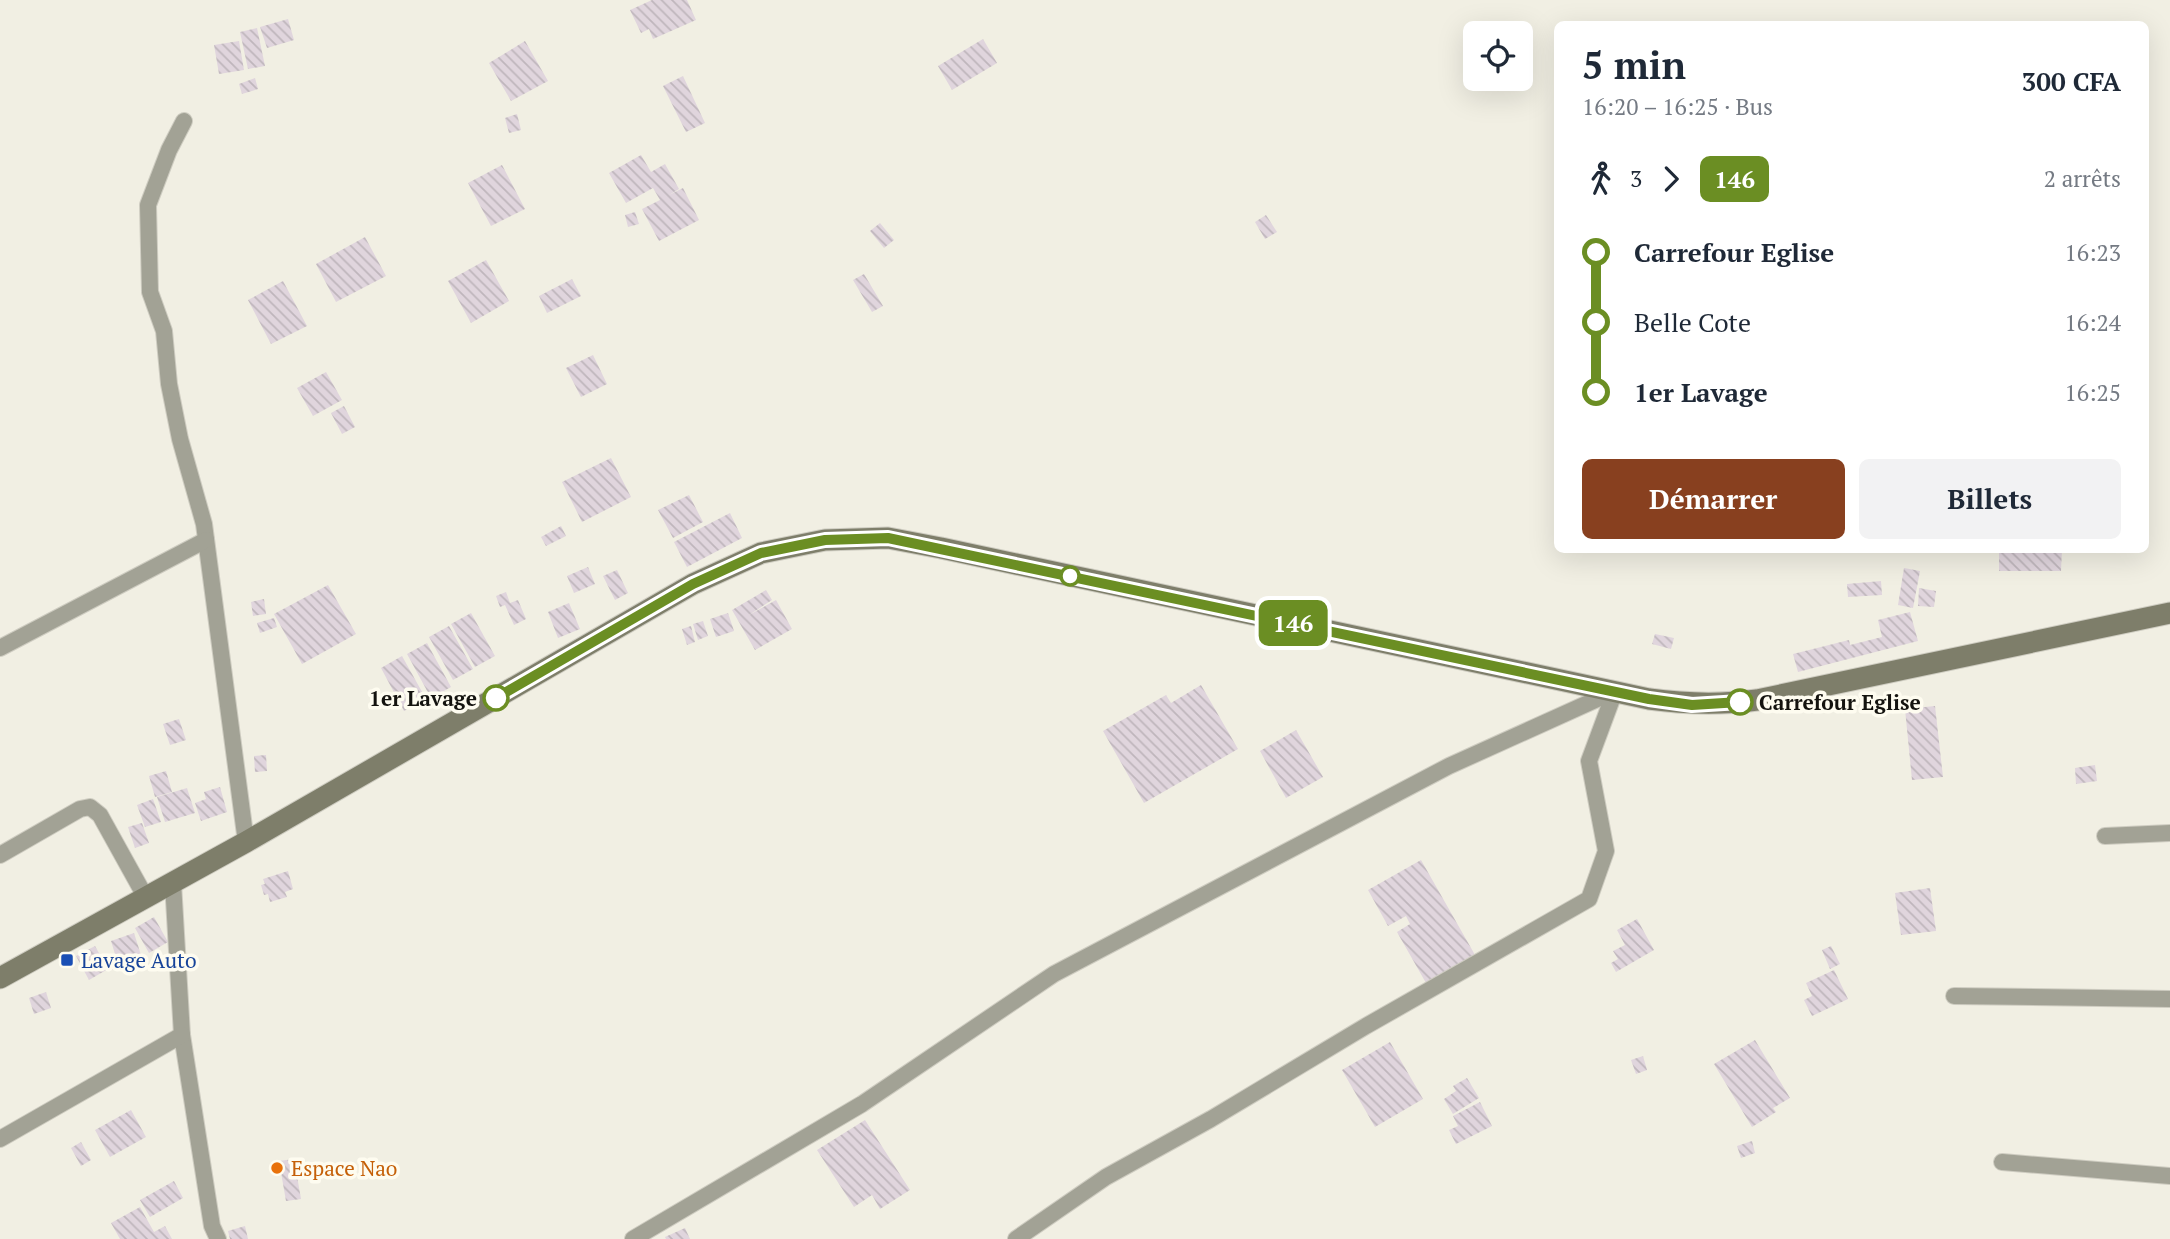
<!DOCTYPE html>
<html lang="fr">
<head>
<meta charset="utf-8">
<style>
	body { margin:0; font-family:"PT Serif",serif; background:#f2f2f3; color:#1f2937; height:100vh; display:flex; flex-direction:column; font-size:26px; white-space:nowrap }
	* { box-sizing:border-box; margin:0 }
	p { font-size:23px; color:#747a83 }
	.icon { flex:none; width:38px; height:38px; fill:none; stroke:currentColor; stroke-width:2; stroke-linecap:round; stroke-linejoin:round }
	.map { position:relative; flex:1; overflow:hidden }
	.sheet { position:absolute; left:1554px; top:21px; width:595px; height:532px; display:flex; flex-direction:column; background:#fff; border-radius:10px; box-shadow:0 7px 28px #0002 }
	.sheet>* { flex:none }
	.badge { padding:0 14px; border-radius:10px; font-size:24px; line-height:46px }
	.buttons { position:absolute; left:1463px; top:21px; display:grid; gap:14px }
	.buttons a { display:grid; place-items:center; width:70px; height:70px; border-radius:10px; background:#fff; box-shadow:0 7px 28px #0002; font-size:35px }
	.map>.badge { position:absolute; translate:-50% -50%; box-shadow:0 0 0 4px #fff }
	.legs { display:flex; align-items:center; gap:10px; height:77px; padding:0 28px; font-size:23px }
	.legs p { margin-inline-start:auto }
	.overview { display:flex; align-items:center; justify-content:space-between; height:119px; padding:0 28px }
	h1 { font-size:38px; font-weight:600; line-height:52px }
	.button { display:flex; gap:14px; margin-top:auto; padding:14px 28px }
	.button a { flex:1; height:80px; border-radius:10px; background:#88401f; color:#fff; font-size:28px; font-weight:600; line-height:80px; text-align:center }
	.button a+a { background:#f2f2f3; color:#1f2937 }
	ul { padding:0 28px; list-style:none }
	li { display:flex; align-items:center; gap:24px; height:70px; font-size:26px }
	li i { display:grid; place-items:center; width:10px; height:100%; margin:0 9px; background:currentColor }
	li i::after { content:''; width:18px; height:18px; margin:-9px; border:5px solid; border-radius:50%; background:#fff }
	li p { margin-inline-start:auto }
	li:first-child i { background:linear-gradient(#0000 50%,currentColor 0) }
	li:last-child i { background:linear-gradient(currentColor 50%,#0000 0) }
	.map>svg:first-child { display:block }
	.building { fill:url(#building-back-hatch) }
	.lines { fill:none; stroke-linecap:round; stroke-linejoin:round }
	.street-casing { stroke:#ceccc1; stroke-width:18 }
	.secondary-casing { stroke:#ceccc1; stroke-width:23 }
	.street { stroke:#a2a295; stroke-width:16 }
	.secondary { stroke:#7e7e6a; stroke-width:21 }
	.line-1-casing { stroke:#fff; stroke-width:16 }
	.line-1 { stroke:#6b8e23; stroke-width:10 }
	.stop-1-dot { fill:#fff; stroke:#6b8e23; stroke-width:3.5 }
	.transit-dot { fill:#1a4fb4; stroke:#fefcf0; stroke-width:2.5 }
	.food-dot { fill:#e8710a; stroke:#fefcf0; stroke-width:2.5 }
	.labels { text-anchor:middle; dominant-baseline:central; stroke-width:7; stroke-linejoin:round; paint-order:stroke }
	.stop-label { font-size:21px; font-weight:bold; fill:#14130f; stroke:#fefcf0; text-anchor:end }
	.transit-label { font-size:21px; fill:#164399; stroke:#fefcf0; text-anchor:start }
	.food-label { font-size:21px; fill:#c56008; stroke:#fefcf0; text-anchor:start }
</style>
</head>
<body>
<div class="map">
<svg width="2170" height="1239" viewBox="0 0 2170 1239">
	<defs>
		<pattern id="building-back-hatch" width="6" height="6" patternUnits="userSpaceOnUse" patternTransform="scale(1.75)"><rect width="6" height="6" fill="#e0d5dd"/><path d="M-1 5l2 2M0 0l6 6M5-1l2 2" fill="none" stroke="#bfb6bc"/></pattern>
	</defs>
	<rect width="100%" height="100%" fill="#f1efe3"/>
	<g class="building">
		<polygon points="652,0 687,0 696,20 653,39 649,29 641,33 630,10"/>
		<polygon points="288,19 294,40 267,48 260,27"/>
		<polygon points="257,28 265,66 248,69 240,32"/>
		<polygon points="983,39 997,63 952,90 938,66"/>
		<polygon points="239,41 244,70 219,74 214,45"/>
		<polygon points="525,41 548,81 511,101 489,63"/>
		<polygon points="683,76 705,123 686,132 663,86"/>
		<polygon points="255,78 258,89 242,94 239,84"/>
		<polygon points="517,114 521,130 509,133 505,118"/>
		<polygon points="641,155 651,172 665,164 679,189 669,195 683,188 699,220 659,241 642,209 660,200 653,188 626,203 609,173"/>
		<polygon points="502,165 525,209 491,226 468,183"/>
		<polygon points="635,212 639,224 628,227 625,215"/>
		<polygon points="1266,215 1277,232 1265,239 1255,222"/>
		<polygon points="880,223 894,240 884,248 870,231"/>
		<polygon points="365,237 386,276 336,302 316,264"/>
		<polygon points="486,260 509,301 471,323 448,281"/>
		<polygon points="864,274 883,306 872,312 853,280"/>
		<polygon points="572,279 581,296 547,313 539,296"/>
		<polygon points="283,281 307,326 271,344 248,300"/>
		<polygon points="593,355 607,384 581,397 566,368"/>
		<polygon points="326,372 342,400 313,416 297,388"/>
		<polygon points="344,406 355,427 342,434 331,413"/>
		<polygon points="611,458 631,497 582,522 562,482"/>
		<polygon points="689,495 703,522 673,538 658,510"/>
		<polygon points="730,513 742,538 687,567 674,542"/>
		<polygon points="561,526 566,536 546,546 541,537"/>
		<polygon points="1999,550 2062,550 2061,571 1999,571"/>
		<polygon points="588,567 595,584 574,593 567,576"/>
		<polygon points="1904,568 1920,571 1913,608 1898,605"/>
		<polygon points="617,570 628,593 615,600 603,576"/>
		<polygon points="1881,581 1882,595 1848,597 1847,584"/>
		<polygon points="328,585 356,634 302,664 274,614"/>
		<polygon points="1919,588 1936,591 1934,607 1918,606"/>
		<polygon points="766,590 772,600 749,615 776,600 792,629 755,650 732,610"/>
		<polygon points="506,592 510,603 518,600 526,619 514,625 505,605 500,607 496,596"/>
		<polygon points="264,599 266,614 253,616 251,602"/>
		<polygon points="569,603 580,629 558,638 548,612"/>
		<polygon points="1910,612 1918,641 1798,672 1793,654 1849,640 1850,645 1882,637 1878,620"/>
		<polygon points="471,613 495,656 475,667 451,624"/>
		<polygon points="728,613 734,631 716,637 710,619"/>
		<polygon points="274,618 277,627 260,633 257,623"/>
		<polygon points="703,621 708,636 698,640 693,624"/>
		<polygon points="449,626 473,669 453,680 429,637"/>
		<polygon points="691,626 695,642 687,645 682,629"/>
		<polygon points="1655,634 1674,638 1671,649 1652,644"/>
		<polygon points="427,643 451,687 431,698 407,654"/>
		<polygon points="402,656 426,699 404,711 381,668"/>
		<polygon points="1201,685 1238,749 1144,803 1103,731 1166,695 1171,703"/>
		<polygon points="1935,706 1943,777 1912,780 1905,709"/>
		<polygon points="179,719 186,740 170,745 163,724"/>
		<polygon points="1296,730 1323,777 1286,798 1260,751"/>
		<polygon points="266,755 267,771 255,772 254,756"/>
		<polygon points="2095,765 2097,781 2076,784 2075,768"/>
		<polygon points="166,771 172,792 155,797 149,776"/>
		<polygon points="220,787 227,812 201,821 195,803 206,799 204,792"/>
		<polygon points="187,788 195,813 165,822 157,797"/>
		<polygon points="153,799 161,822 145,827 137,805"/>
		<polygon points="142,823 149,843 135,848 128,827"/>
		<polygon points="1421,860 1475,955 1426,983 1397,932 1410,924 1406,916 1388,926 1368,890"/>
		<polygon points="288,871 293,889 285,892 287,897 270,902 268,894 264,895 261,885 265,884 263,879"/>
		<polygon points="1930,888 1936,931 1901,935 1895,893"/>
		<polygon points="154,917 168,942 149,953 135,928"/>
		<polygon points="1637,919 1654,950 1616,972 1611,963 1618,959 1613,951 1625,945 1617,930"/>
		<polygon points="134,933 141,955 124,960 126,965 112,970 108,956 115,954 111,941"/>
		<polygon points="95,946 108,969 89,980 76,956"/>
		<polygon points="1831,946 1840,964 1830,969 1822,950"/>
		<polygon points="1834,970 1848,999 1812,1016 1804,1000 1812,996 1806,983"/>
		<polygon points="46,992 51,1008 34,1014 29,998"/>
		<polygon points="1755,1040 1790,1098 1773,1108 1776,1112 1752,1127 1714,1064"/>
		<polygon points="1390,1042 1423,1099 1375,1127 1342,1070"/>
		<polygon points="1643,1056 1647,1070 1636,1074 1631,1060"/>
		<polygon points="1467,1078 1479,1098 1453,1114 1444,1099 1456,1091 1453,1086"/>
		<polygon points="1480,1102 1492,1126 1456,1144 1449,1130 1458,1126 1453,1116"/>
		<polygon points="131,1110 146,1137 110,1157 95,1130"/>
		<polygon points="865,1120 910,1190 880,1209 872,1195 854,1207 817,1150"/>
		<polygon points="1752,1141 1755,1153 1741,1158 1737,1146"/>
		<polygon points="81,1142 91,1160 81,1166 71,1148"/>
		<polygon points="294,1159 301,1199 286,1201 279,1161"/>
		<polygon points="174,1181 183,1198 150,1217 140,1200"/>
		<polygon points="140,1207 154,1232 165,1226 172,1239 120,1239 111,1223"/>
		<polygon points="245,1226 248,1239 230,1239 228,1231"/>
		<polygon points="685,1228 690,1239 666,1239 665,1237"/>
	</g>
	<g class="lines">
		<g class="street-casing">
			<g id="street">
				<polyline points="184,121 169,150 148,205 150,292 164,331 169,384 180,439 204,524 246,842"/>
				<polyline points="0,648 206,540"/>
				<polyline points="2105,836 2170,833"/>
				<polyline points="0,855 80,809 90,807 100,815 146,898"/>
				<polyline points="173,883 182,1035 212,1226 218,1239"/>
				<polyline points="1954,996 2170,999"/>
				<polyline points="0,1139 182,1035"/>
				<polyline points="2002,1162 2170,1176"/>
				<polyline points="633,1239 862,1104 1054,974 1449,766 1615,691"/>
				<polyline points="1016,1239 1106,1177 1211,1119 1366,1026 1589,899 1606,851 1589,761 1615,691"/>
			</g>
		</g>
		<g class="secondary-casing">
			<path id="secondary" d="M0 978 246 842 693 584 761 553 825 540 888 538 941 548 1649 699C1686 704 1720 705 1757 700L2170 613"/>
		</g>
		<use href="#street" class="street"/>
		<use href="#secondary" class="secondary"/>
	</g>
	<g class="lines">
		<g class="line-1-casing">
			<polyline id="line-1" points="496,698 693,584 761,553 825,540 888,538 1649,699 1692,705 1740,702"/>
		</g>
		<use href="#line-1" class="line-1"/>
	</g>
	<g class="stop-1-dot">
		<circle cx="1070" cy="576" r="9"/>
		<circle cx="496" cy="698" r="12"/>
		<circle cx="1740" cy="702" r="12"/>
	</g>
	<rect class="transit-dot" x="60" y="953" width="14" height="14" rx="3.5"/>
	<circle class="food-dot" cx="277" cy="1168" r="7"/>
	<g class="labels">
		<g class="stop-label">
			<text x="477" y="698">1er Lavage</text>
			<text x="1759" y="702" text-anchor="start">Carrefour Eglise</text>
		</g>
		<g class="transit-label">
			<text x="81" y="960">Lavage Auto</text>
		</g>
		<g class="food-label">
			<text x="291" y="1168">Espace Nao</text>
		</g>
	</g>
</svg>
<div class="buttons">
<a><svg class="icon" aria-label="locate" viewBox="0 0 24 24"><circle cx="12" cy="12" r="6"/><path d="M12 2v4M12 18v4M2 12h4M18 12h4"/></svg></a>
</div>
<b class="badge" style="left:1293px;top:623px;background:#6b8e23;color:#fff">146</b>
<section class="sheet">
<div class="overview"><div><h1>5 min</h1><p>16:20 – 16:25 · Bus</p></div><b>300 CFA</b></div>
<div class="legs"><svg class="icon" aria-label="walk" viewBox="0 0 24 24"><circle cx="13" cy="4" r="2"/><path d="M13 8l-2 6 4 7M11 14l-3 7M7 12l3-4h3l4 4"/></svg>3<svg class="icon" aria-label="forward" viewBox="0 0 24 24"><path d="M9 5l7 7-7 7"/></svg><b class="badge" style="background:#6b8e23;color:#fff">146</b><p>2 arrêts</p></div>
<ul>
<li><i style="color:#6b8e23"></i><b>Carrefour Eglise</b><p>16:23</p></li>
<li><i style="color:#6b8e23"></i><span>Belle Cote</span><p>16:24</p></li>
<li><i style="color:#6b8e23"></i><b>1er Lavage</b><p>16:25</p></li>
</ul>
<div class="button"><a>Démarrer</a><a>Billets</a></div>
</section>
</div>
</body>
</html>
